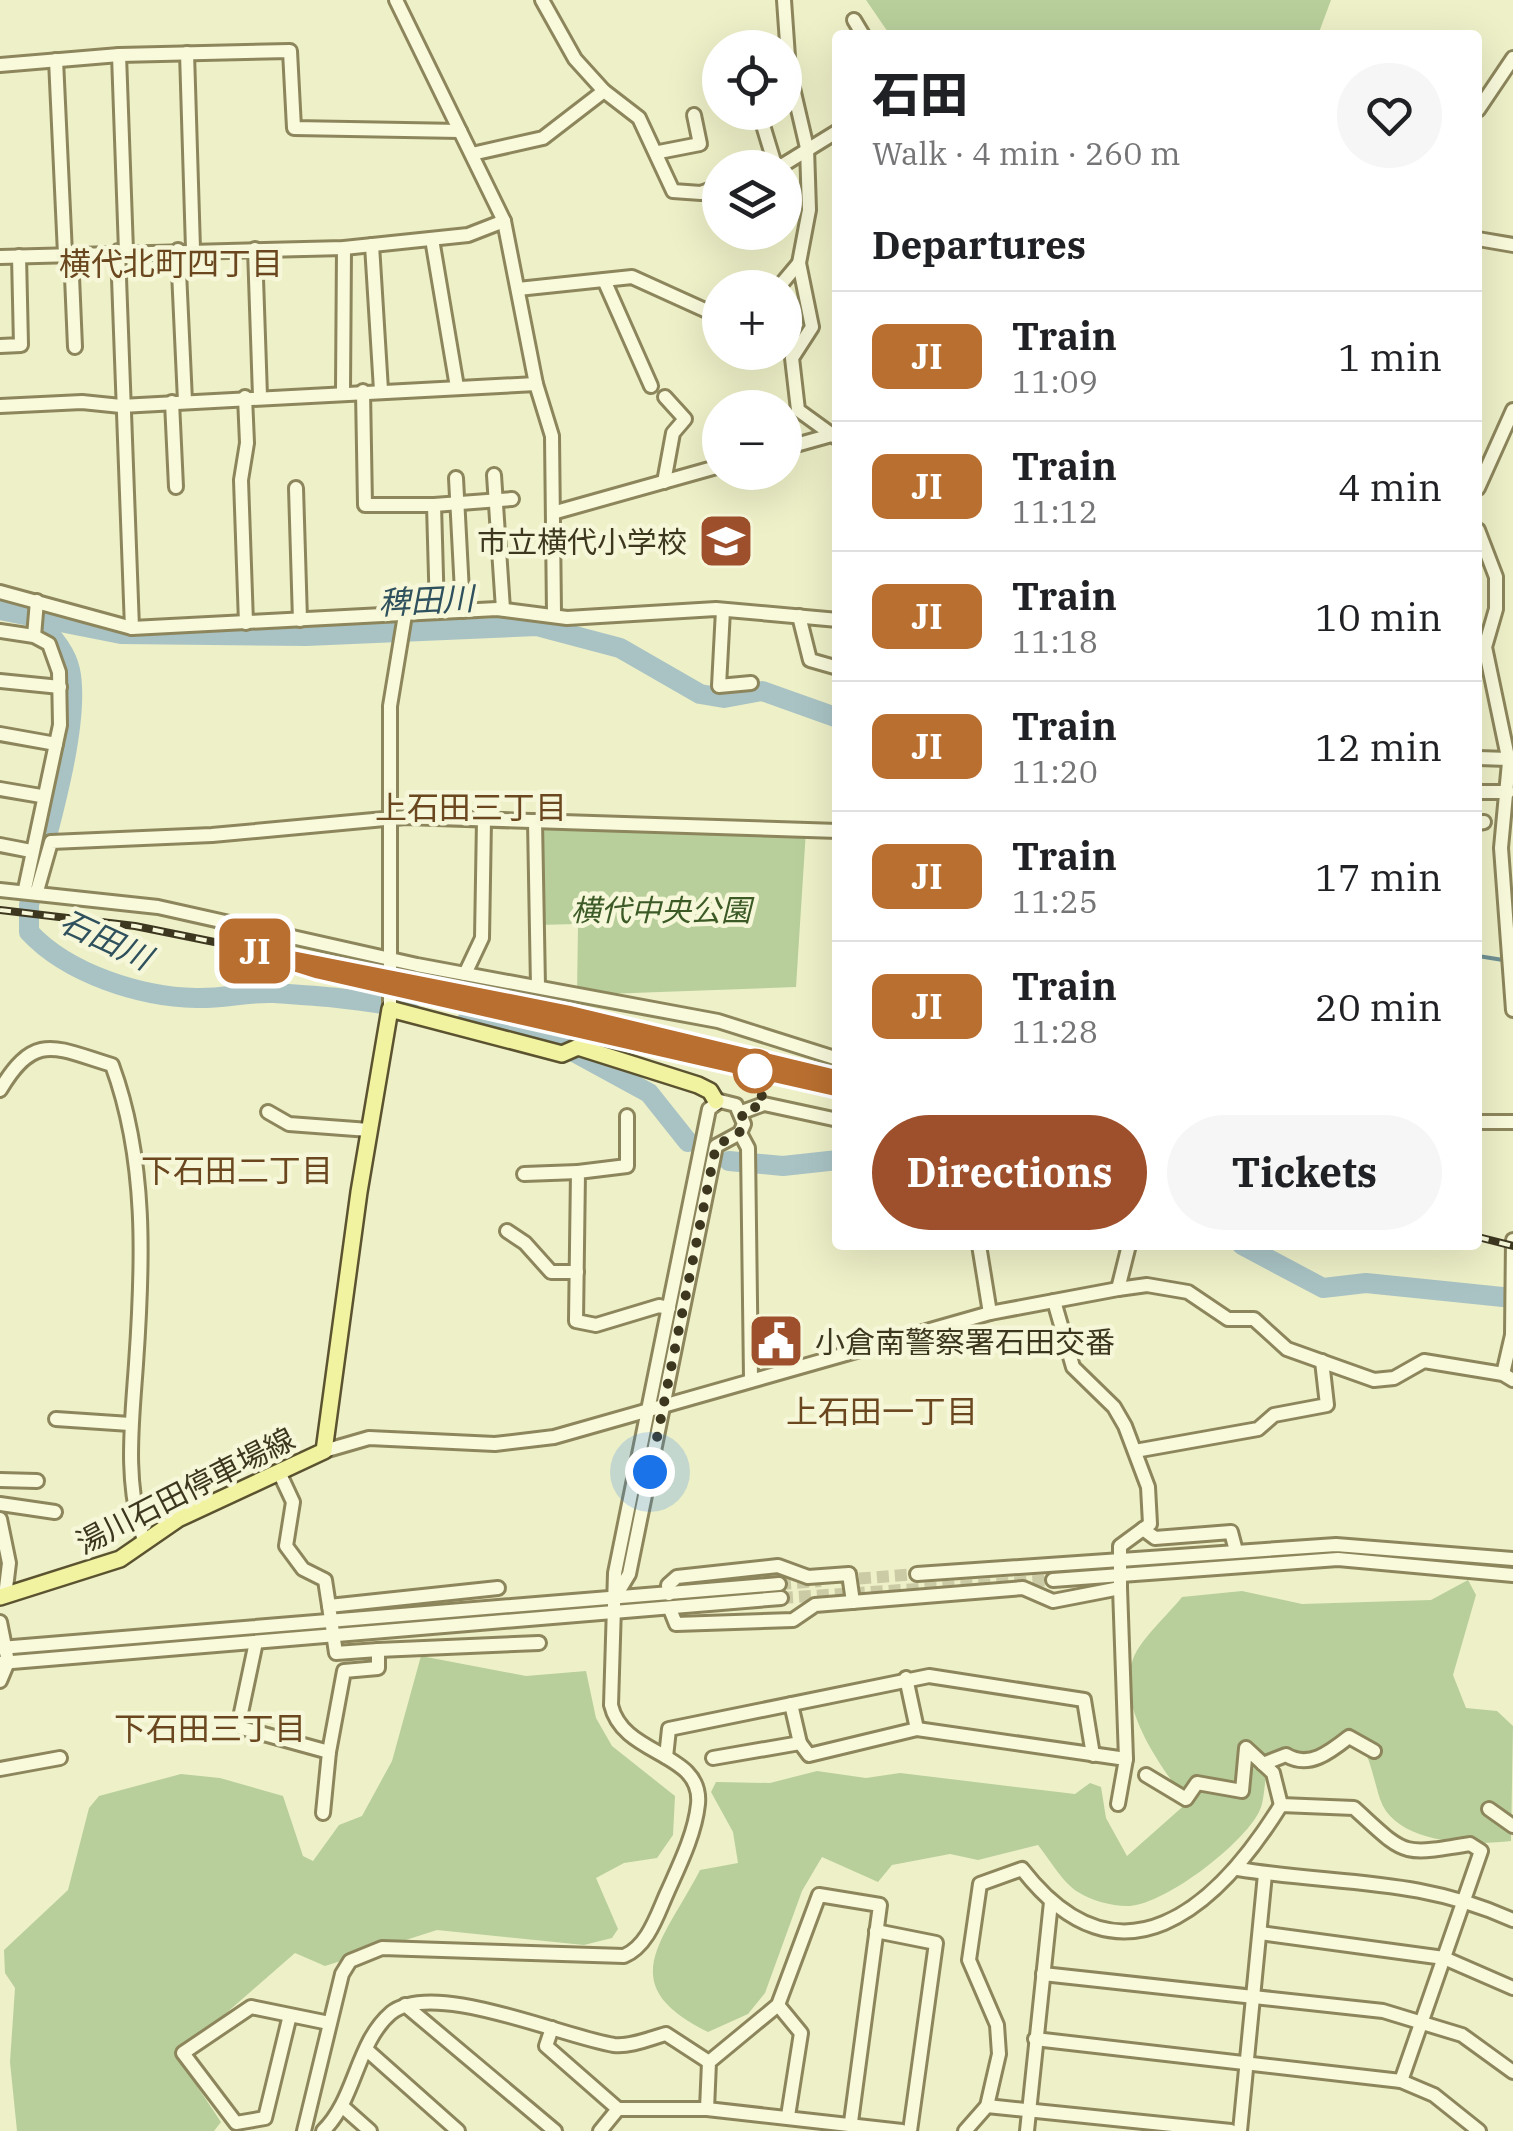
<!DOCTYPE html>
<html lang="en">
<head>
<meta charset="utf-8">
<style>
	body { margin:0; font-family:"IBM Plex Serif","Noto Sans JP",serif; background:#f6f6f6; color:#202124; height:100vh; display:flex; flex-direction:column; font-size:38px; white-space:nowrap }
	* { box-sizing:border-box; margin:0 }
	p { font-size:32px; color:#757577 }
	.icon { flex:none; width:55px; height:55px; fill:none; stroke:currentColor; stroke-width:2; stroke-linecap:round; stroke-linejoin:round }
	.map { position:relative; flex:1; overflow:hidden }
	.details { position:absolute; left:832px; top:30px; width:650px; height:1220px; display:flex; flex-direction:column; background:#fff; border-radius:10px; box-shadow:0 10px 40px #0002 }
	.details>* { flex:none }
	.badge { padding:0 20px; border-radius:15px; font-size:35px; line-height:65px }
	.fabs { position:absolute; left:702px; top:30px; display:grid; gap:20px }
	.fabs a { display:grid; place-items:center; width:100px; height:100px; border-radius:50%; background:#fff; box-shadow:0 10px 40px #0002; font-size:50px }
	.you { position:absolute; width:50px; height:50px; margin:-25px; border:8px solid #fff; border-radius:50%; background:#1a73e8; box-shadow:0 0 0 15px #1a73e833 }
	.map>.badge { position:absolute; translate:-50% -50%; box-shadow:0 0 0 5px #fff }
	h2 { padding:0 40px; font-size:38px; line-height:90px }
	.round { display:grid; place-items:center; flex:none; width:105px; height:105px; border-radius:52px; background:#f6f6f6 }
	.overview { display:flex; align-items:center; justify-content:space-between; height:170px; padding:0 40px }
	h1 { font-size:48px; font-weight:800; line-height:75px }
	.cta { display:flex; gap:20px; margin-top:auto; padding:20px 40px }
	.cta a { flex:1; height:115px; border-radius:60px; background:#9d502b; color:#fff; font-size:40px; font-weight:800; line-height:115px; text-align:center }
	.cta a+a { background:#f6f6f6; color:#202124 }
	ul { padding:0; list-style:none }
	li { display:flex; align-items:center; gap:30px; height:130px; padding:0 40px; border-top:2px solid #e0e0e0 }
	li div { flex:1 }
	li b { display:block; font-size:38px }
	li em { font-style:normal }
	li .badge { min-width:110px; font-weight:700; text-align:center }
	.map>svg:first-child { display:block }
	.green { fill:#b8cf9b }
	.lines { fill:none; stroke-linecap:round; stroke-linejoin:round }
	.stream { stroke:#6f9093; stroke-width:4 }
	.river { stroke:#a9c3c4; stroke-width:20 }
	.minor-tunnel { stroke:#cbcba6; stroke-width:12; stroke-dasharray:12 6; stroke-linecap:butt }
	.minor-casing { stroke:#8d865c; stroke-width:18 }
	.major-casing { stroke:#5b5230; stroke-width:20 }
	.minor { stroke:#f9fadc; stroke-width:12 }
	.major { stroke:#f1f3a0; stroke-width:15 }
	.rail-casing { stroke:#3d3720; stroke-width:8 }
	.rail { stroke:#f5f7d8; stroke-width:4; stroke-dasharray:11; stroke-linecap:butt }
	.line-casing { stroke:#fff; stroke-width:22 }
	.line { stroke:#b96f30; stroke-width:15 }
	.walk { stroke:#3d3720; stroke-width:10; stroke-dasharray:0 18 }
	.stop-dot { fill:#fff; stroke:#b96f30; stroke-width:5 }
	.labels { text-anchor:middle; dominant-baseline:central; stroke-width:9; stroke-linejoin:round; paint-order:stroke }
	.poi-label { font-size:30px; fill:#3d3720; stroke:#f5f7d8; text-anchor:end }
	.park-label { font-size:30px; font-style:italic; fill:#3c5a26; stroke:#f5f7d8 }
	.street-label { font-size:30px; fill:#3d3720; stroke:#f5f7d8 }
	.neighbourhood-label { font-size:32px; fill:#6a471e; stroke:#f5f7d8 }
	.water-label { font-size:32px; font-style:italic; fill:#2f505d; stroke:#f5f7d8 }
</style>
</head>
<body>
<div class="map">
<svg width="1513" height="2131" viewBox="0 0 1513 2131">
	<rect width="100%" height="100%" fill="#eef0c8"/>
	<g class="green">
		<polygon points="866,0 1331,0 1318,35 890,35"/>
		<polygon points="535,821 806,830 796,987 577,995 578,924 537,925"/>
		<path d="M1468 1580 1476 1595 1453 1675 1466 1708 1497 1711 1513 1726 1511 1841C1471 1846 1395 1844 1380 1799 1371 1771 1371 1752 1349 1729L1314 1751 1270 1760C1263 1778 1266 1799 1259 1812 1243 1844 1167 1903 1130 1906 1115 1907 1092 1901 1078 1892 1063 1883 1050 1860 1038 1845L978 1860 950 1854 892 1865 878 1882 822 1857 802 1891 765 1993 748 2014 708 2032C612 1985 663 1942 700 1870L738 1863 733 1832 711 1792 716 1782 770 1783 817 1771 866 1778 900 1773 1075 1794 1090 1783 1101 1787 1106 1818 1127 1856 1188 1802C1162 1769 1115 1706 1133 1659 1141 1638 1168 1615 1182 1597L1242 1591 1302 1604 1431 1600Z"/>
		<polygon points="421,1656 526,1676 586,1671 596,1718 612,1746 675,1796 673,1835 657,1858 624,1863 596,1878 618,1929 612,1938 584,1945 437,1930 325,1966 295,1953 177,2056 221,2122 214,2131 17,2131 10,2062 15,1988 5,1973 4,1950 68,1890 89,1808 99,1796 181,1774 220,1778 283,1796 303,1856 313,1861 339,1825 362,1816 392,1761"/>
	</g>
	<g class="lines">
		<polyline class="stream" points="1478,956 1503,960"/>
		<g class="river">
			<polyline points="0,610 121,634 306,636 537,626 620,648 700,694 724,698 762,691 838,718"/>
			<path d="M36 620C50 633 66 651 70 670 82 726 43 847 29 905V932C68 974 141 997 196 998 222 999 247 992 273 993 318 996 364 999 409 1009"/>
			<polyline points="466,1022 561,1045 649,1093 688,1142"/>
			<polyline points="729,1161 783,1166 838,1160"/>
			<polyline points="1242,1245 1323,1288 1366,1283 1513,1298"/>
		</g>
		<g class="minor-tunnel">
			<polyline points="841,1580 917,1574"/>
			<polyline points="779,1584 821,1581"/>
			<polyline points="781,1598 1053,1580"/>
		</g>
		<g class="minor-casing">
			<g id="minor">
				<polyline points="396,0 504,221 536,384 552,436 554,614"/>
				<polyline points="542,0 575,59 604,91 639,118 673,191 701,193 720,186"/>
				<polyline points="784,0 789,71 807,148 809,210 799,263 812,327 792,358 798,410 838,439"/>
				<polyline points="854,20 863,35"/>
				<polyline points="187,53 193,249"/>
				<polyline points="119,55 126,251"/>
				<polyline points="56,60 65,254"/>
				<polyline points="0,65 119,55 290,51 294,128 460,131"/>
				<polyline points="1478,110 1513,58"/>
				<polyline points="759,112 776,168"/>
				<polyline points="659,152 700,144 694,115"/>
				<polyline points="472,154 543,138 604,91"/>
				<polyline points="778,168 838,131"/>
				<polyline points="432,239 457,387"/>
				<polyline points="1478,239 1513,245"/>
				<polyline points="372,245 381,390"/>
				<polyline points="255,249 260,396"/>
				<polyline points="178,250 185,401"/>
				<polyline points="118,251 132,628"/>
				<polyline points="71,253 75,347"/>
				<polyline points="0,257 344,248 468,235 504,221"/>
				<polyline points="604,280 651,386"/>
				<polyline points="778,288 799,263"/>
				<polyline points="518,289 632,277 707,311 720,309"/>
				<polyline points="0,346 21,345 19,256"/>
				<polyline points="343,391 344,248"/>
				<polyline points="363,391 365,505 434,505 437,612"/>
				<polyline points="245,397 247,443 241,480 246,623"/>
				<polyline points="172,402 176,487"/>
				<polyline points="0,406 82,402 121,406 536,384"/>
				<polyline points="785,448 835,434"/>
				<polyline points="494,475 503,609"/>
				<polyline points="456,478 463,611"/>
				<polyline points="664,482 673,433 685,419 665,397"/>
				<polyline points="296,488 300,620"/>
				<polyline points="1478,488 1513,410"/>
				<polyline points="434,505 512,499"/>
				<polyline points="556,512 720,466"/>
				<polyline points="1478,530 1496,577 1496,609 1485,647 1509,762 1501,848 1513,1010"/>
				<polyline points="0,592 132,628 497,609 567,618 716,609 838,620"/>
				<polyline points="723,610 719,686 751,683"/>
				<polyline points="799,616 810,660 838,668"/>
				<polyline points="0,631 34,636 49,644 59,672 60,725 25,889"/>
				<polyline points="34,636 37,601"/>
				<polyline points="0,681 60,687"/>
				<polyline points="0,734 56,744"/>
				<polyline points="1478,758 1508,759"/>
				<polyline points="0,789 41,796"/>
				<polyline points="1478,792 1508,792"/>
				<polyline points="535,821 538,987"/>
				<polyline points="1478,823 1484,822"/>
				<polyline points="0,845 31,851"/>
				<polyline points="0,890 158,907 417,965 718,1021 838,1059"/>
				<polyline points="37,891 51,842 212,835 406,817 838,831"/>
				<polyline points="465,974 482,938 484,820"/>
				<polyline points="390,1009 390,706 405,615"/>
				<path d="M0 1090C35 1031 55 1048 112 1065 147 1160 143 1264 136 1364 132 1422 124 1483 144 1540"/>
				<polyline points="268,1112 289,1124 369,1130"/>
				<polyline points="742,1112 764,1104 838,1120"/>
				<polyline points="627,1116 627,1166 578,1172 576,1321 596,1325 659,1306 669,1308"/>
				<polyline points="1478,1122 1513,1122"/>
				<polyline points="740,1133 748,1148 751,1378"/>
				<polyline points="524,1174 578,1172"/>
				<polyline points="507,1231 525,1243 551,1272 577,1272"/>
				<polyline points="979,1245 990,1313"/>
				<polyline points="1118,1289 1129,1245"/>
				<polyline points="1503,1374 1512,1335 1513,1240"/>
				<polyline points="56,1419 130,1424"/>
				<polyline points="324,1451 369,1438 495,1444 554,1437 990,1313 1118,1289 1147,1285 1188,1292 1228,1319 1254,1319 1287,1349 1374,1380 1394,1378 1424,1361 1503,1374 1513,1380"/>
				<polyline points="1135,1451 1258,1429 1274,1415 1327,1405 1322,1361"/>
				<polyline points="279,1472 293,1502 286,1546 303,1569 325,1580 329,1606"/>
				<polyline points="0,1480 37,1481"/>
				<polyline points="0,1504 55,1512"/>
				<polyline points="0,1519 9,1563 5,1596"/>
				<polyline points="1143,1529 1155,1538 1231,1532 1236,1551"/>
				<polyline points="917,1574 1336,1545 1513,1559"/>
				<polyline points="1053,1580 1338,1559 1513,1575"/>
				<polyline points="1120,1588 1126,1759"/>
				<polyline points="669,1594 668,1585 677,1577 778,1566 808,1577 849,1574 853,1602"/>
				<polyline points="670,1609 676,1624 793,1620 815,1605 1023,1588 1053,1601 1120,1588 1120,1546 1150,1524 1148,1487 1125,1426 1114,1407 1073,1367 1054,1301"/>
				<polyline points="0,1622 8,1662 0,1681"/>
				<polyline points="256,1642 238,1727 329,1752 323,1813"/>
				<polyline points="0,1648 779,1584"/>
				<polyline points="378,1650 539,1643"/>
				<polyline points="0,1663 781,1598"/>
				<polyline points="917,1729 1126,1759 1118,1804"/>
				<polyline points="800,1743 809,1755 917,1729 906,1678"/>
				<polyline points="329,1752 344,1671 378,1668 378,1650 336,1653 329,1606 498,1588"/>
				<polyline points="666,1757 669,1729 929,1676 1084,1700 1093,1755"/>
				<polyline points="713,1758 800,1743 791,1704"/>
				<path d="M1263 1764 1286 1755C1309 1769 1330 1752 1349 1737L1374 1751"/>
				<polyline points="0,1769 60,1758"/>
				<polyline points="1146,1775 1186,1799 1197,1783 1242,1791 1246,1748 1273,1773 1281,1805"/>
				<polyline points="1489,1809 1513,1826"/>
				<path d="M1238 1869C1337 1885 1418 1877 1513 1920"/>
				<polyline points="876,1931 936,1943 910,2131"/>
				<polyline points="1260,1933 1444,1958 1513,1988"/>
				<polyline points="1043,1974 1383,2011 1462,2035 1513,2072"/>
				<polyline points="405,2005 555,2131"/>
				<polyline points="778,2005 801,2033 788,2116"/>
				<polyline points="290,2015 265,2118 236,2123 183,2053 251,2007 329,2023"/>
				<polyline points="552,2028 546,2046 618,2109 707,2109 902,2131"/>
				<polyline points="1035,2039 1401,2081 1434,2095 1479,2131"/>
				<polyline points="368,2051 458,2131"/>
				<polyline points="987,2106 1231,2131"/>
				<polyline points="343,2107 370,2131"/>
				<polyline points="707,2109 709,2062 778,2005 819,1895 880,1905 851,2122"/>
				<path d="M304 2131 342 1974 350 1961 382 1948 624 1956C648 1946 657 1915 667 1893 679 1866 695 1834 698 1804 703 1751 623 1757 611 1705L615 1573 709 1109 720 1101 736 1105 744 1124 740 1133 716 1146 629 1574 614 1599"/>
				<path d="M323 2131C356 2099 356 2043 391 2013 433 1979 563 2037 614 2045 630 2047 651 2038 666 2034L709 2062"/>
				<polyline points="600,2131 618,2109"/>
				<path d="M965 2131 987 2106 999 2054 997 2025 969 1960 980 1884 1022 1869C1120 1995 1217 1908 1281 1805L1354 1808C1406 1855 1399 1856 1470 1844L1481 1851 1401 2081"/>
				<polyline points="1027,2131 1051,1902"/>
				<polyline points="1240,2131 1265,1874"/>
			</g>
		</g>
		<g class="major-casing">
			<polyline id="major" points="0,1597 120,1559 178,1519 324,1451 359,1192 390,1009 562,1054 578,1047 698,1085 710,1091 716,1101"/>
		</g>
		<use href="#minor" class="minor"/>
		<use href="#major" class="major"/>
		<g class="rail-casing">
			<g id="rail">
				<polyline points="0,910 135,926 567,1013 838,1078"/>
				<polyline points="1478,1237 1513,1246"/>
			</g>
		</g>
		<use href="#rail" class="rail"/>
	</g>
	<g class="lines">
		<g class="line-casing">
			<polyline id="line" points="838,1078 568,1013 254,951 318,971 838,1089"/>
		</g>
		<use href="#line" class="line"/>
		<polyline class="walk" points="650,1472 716,1146 743,1130 742,1112 764,1104 755,1071"/>
	</g>
	<defs>
		<g id="school-square" transform="scale(2.875)"><rect x="-9" y="-9" width="18" height="18" rx="4" fill="#9d502b" stroke="#f5f7d8"/><path d="M0-5L7-2L0 1L-7-2ZM-4 1L0 2.5L4 1V4Q0 6-4 4Z" fill="#fff"/></g>
		<g id="civic-square" transform="scale(2.875)"><rect x="-9" y="-9" width="18" height="18" rx="4" fill="#9d502b" stroke="#f5f7d8"/><path d="M-.6-6.5H3V-4.5H.6V-3L4-1V1h2V6H-6V1h2V-1L-.6-3ZM-1.2 2.5V6h2.4V2.5Z" fill="#fff"/></g>
	</defs>
	<g fill-rule="evenodd">
		<use href="#school-square" x="726" y="541"/>
		<use href="#civic-square" x="776" y="1341"/>
	</g>
	<circle class="stop-dot" cx="755" cy="1071" r="20"/>
	<g class="labels">
		<g class="poi-label">
			<text x="687" y="541">市立横代小学校</text>
			<text x="815" y="1341" text-anchor="start">小倉南警察署石田交番</text>
		</g>
		<g class="park-label">
			<text x="661" y="909">横代中央公園</text>
		</g>
		<g class="street-label">
			<text transform="translate(185 1490) rotate(-27)">湯川石田停車場線</text>
		</g>
		<g class="neighbourhood-label">
			<text x="171" y="263">横代北町四丁目</text>
			<text x="471" y="807">上石田三丁目</text>
			<text x="237" y="1170">下石田二丁目</text>
			<text x="882" y="1411">上石田一丁目</text>
			<text x="210" y="1728">下石田三丁目</text>
		</g>
		<g class="water-label">
			<text transform="translate(426 600) rotate(-3)">稗田川</text>
			<text transform="translate(106 939) rotate(25)">石田川</text>
		</g>
	</g>
</svg>
<div class="fabs">
<a><svg class="icon" aria-label="locate" viewBox="0 0 24 24"><circle cx="12" cy="12" r="6"/><path d="M12 2v4M12 18v4M2 12h4M18 12h4"/></svg></a>
<a><svg class="icon" aria-label="layers" viewBox="0 0 24 24"><path d="M12 4l9 5-9 5-9-5zM3 14l9 5 9-5"/></svg></a>
<a>+</a>
<a>−</a>
</div>
<div class="you" style="left:650px;top:1472px"></div>
<b class="badge" style="left:255px;top:951px;background:#b96f30;color:#fff">JI</b>
<section class="details">
<div class="overview"><div><h1>石田</h1><p>Walk · 4 min · 260 m</p></div><a class="round"><svg class="icon" aria-label="heart" viewBox="0 0 24 24"><path d="M12 20l-8-8c-3-5 5-10 8-4 3-6 11-1 8 4z"/></svg></a></div>
<h2>Departures</h2>
<ul>
<li><span class="badge" style="background:#b96f30;color:#fff">JI</span><div><b>Train</b><p>11:09</p></div><em>1 min</em></li>
<li><span class="badge" style="background:#b96f30;color:#fff">JI</span><div><b>Train</b><p>11:12</p></div><em>4 min</em></li>
<li><span class="badge" style="background:#b96f30;color:#fff">JI</span><div><b>Train</b><p>11:18</p></div><em>10 min</em></li>
<li><span class="badge" style="background:#b96f30;color:#fff">JI</span><div><b>Train</b><p>11:20</p></div><em>12 min</em></li>
<li><span class="badge" style="background:#b96f30;color:#fff">JI</span><div><b>Train</b><p>11:25</p></div><em>17 min</em></li>
<li><span class="badge" style="background:#b96f30;color:#fff">JI</span><div><b>Train</b><p>11:28</p></div><em>20 min</em></li>
</ul>
<div class="cta"><a>Directions</a><a>Tickets</a></div>
</section>
</div>
</body>
</html>
